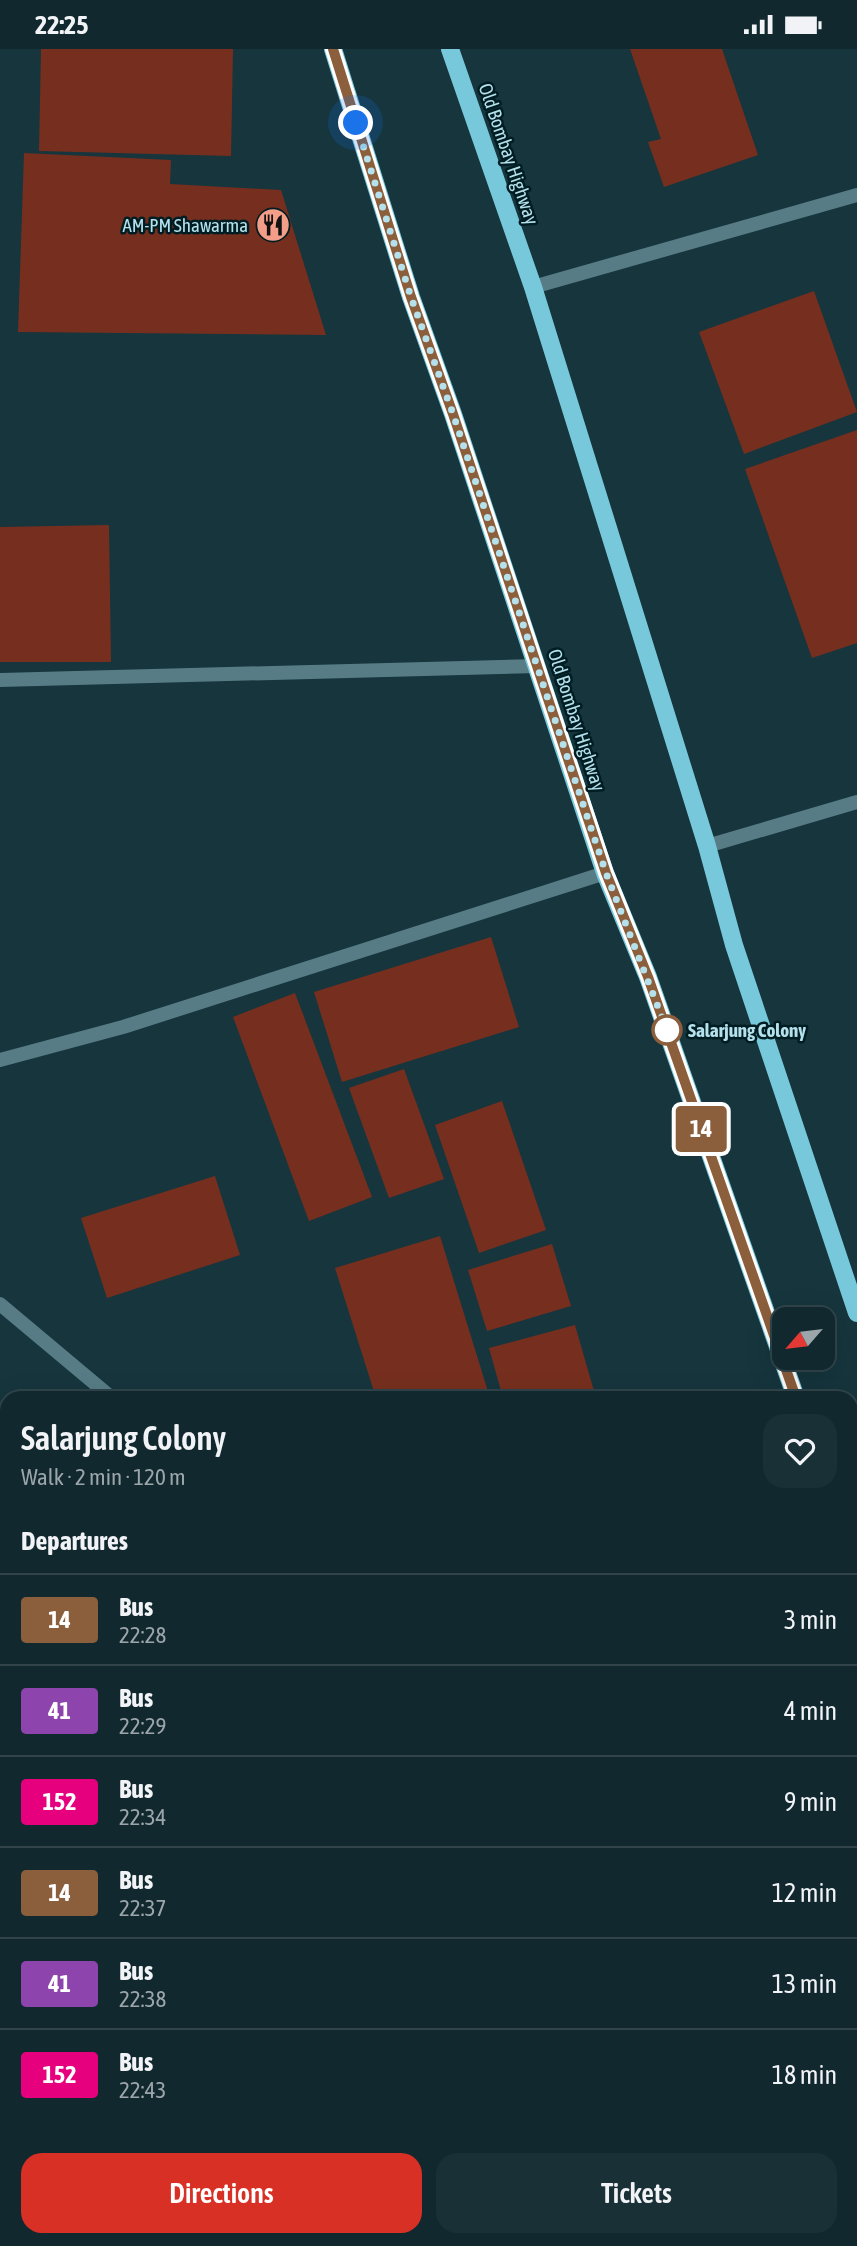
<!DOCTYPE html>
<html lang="en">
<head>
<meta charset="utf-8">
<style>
	body { margin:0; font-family:"Asap Condensed",sans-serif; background:#193036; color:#f1f3f6; height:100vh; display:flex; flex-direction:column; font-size:26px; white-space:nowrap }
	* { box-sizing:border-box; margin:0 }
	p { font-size:23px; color:#9ca6aa }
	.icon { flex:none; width:38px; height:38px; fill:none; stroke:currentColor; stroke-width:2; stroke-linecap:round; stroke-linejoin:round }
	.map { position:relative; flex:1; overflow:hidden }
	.sheet { position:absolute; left:0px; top:1342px; width:858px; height:856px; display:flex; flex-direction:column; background:#10282e; border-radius:21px 21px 0 0; box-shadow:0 7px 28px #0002,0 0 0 2px #30444a }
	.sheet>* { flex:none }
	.badge { padding:0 14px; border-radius:5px; font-size:24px; line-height:46px }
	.needle { width:46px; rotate:242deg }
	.buttons { position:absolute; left:772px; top:1258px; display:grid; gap:14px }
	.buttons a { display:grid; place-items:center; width:63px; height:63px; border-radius:14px; background:#10282e; box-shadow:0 7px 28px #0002,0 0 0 2px #30444a; font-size:35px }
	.you { position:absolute; width:35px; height:35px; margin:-18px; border:5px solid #fff; border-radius:50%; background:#1a73e8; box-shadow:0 0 0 10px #1a73e833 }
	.map>.badge { position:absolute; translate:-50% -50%; box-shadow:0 0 0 4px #fff }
	h2 { padding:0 21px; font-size:26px; line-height:63px }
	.round { display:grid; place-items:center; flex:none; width:74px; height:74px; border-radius:21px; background:#193036 }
	.overview { display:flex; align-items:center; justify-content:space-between; height:119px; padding:0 21px }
	h1 { font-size:33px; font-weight:600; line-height:52px }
	.button { display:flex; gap:14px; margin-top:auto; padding:14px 21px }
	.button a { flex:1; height:80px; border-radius:21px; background:#d93025; color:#fff; font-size:28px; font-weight:600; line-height:80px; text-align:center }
	.button a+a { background:#193036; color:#f1f3f6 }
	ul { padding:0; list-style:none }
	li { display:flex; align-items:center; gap:21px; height:91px; padding:0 21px; border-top:2px solid #30444a }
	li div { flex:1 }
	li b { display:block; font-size:26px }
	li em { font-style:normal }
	li .badge { min-width:77px; font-weight:700; text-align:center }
	.status { display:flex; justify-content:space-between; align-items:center; height:49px; padding:0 35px; background:#10282e; direction:ltr }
	.status svg { height:19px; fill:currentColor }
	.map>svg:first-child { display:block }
	.park { fill:url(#park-crowns) }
	.building { fill:#762f1e }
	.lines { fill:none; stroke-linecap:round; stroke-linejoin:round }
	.minor { stroke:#577c85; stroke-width:14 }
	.primary { stroke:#77c8db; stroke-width:18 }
	.line-casing { stroke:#fff; stroke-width:16 }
	.line { stroke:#8b5e3c; stroke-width:10 }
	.walk { stroke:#b4e1ec; stroke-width:7; stroke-dasharray:0 12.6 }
	.stop-dot { fill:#fff; stroke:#8b5e3c; stroke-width:3.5 }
	.labels { text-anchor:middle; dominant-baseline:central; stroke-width:5; stroke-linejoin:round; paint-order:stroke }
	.street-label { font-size:19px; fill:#b4e1ec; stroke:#001d23 }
	.poi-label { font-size:19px; fill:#b4e1ec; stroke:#001d23; text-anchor:end }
	.stop-label { font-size:19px; font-weight:bold; fill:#b4e1ec; stroke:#001d23; text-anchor:start }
</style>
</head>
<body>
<div class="status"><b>22:25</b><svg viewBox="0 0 49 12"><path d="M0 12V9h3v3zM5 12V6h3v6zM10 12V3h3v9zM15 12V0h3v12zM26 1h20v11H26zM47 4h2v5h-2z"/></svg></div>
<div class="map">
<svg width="857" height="2197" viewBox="0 0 857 2197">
	<defs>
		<pattern id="park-crowns" width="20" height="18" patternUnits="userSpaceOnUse" patternTransform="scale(1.75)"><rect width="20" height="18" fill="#584b1b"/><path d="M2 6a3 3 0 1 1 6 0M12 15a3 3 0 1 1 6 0" fill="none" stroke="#6e653c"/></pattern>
	</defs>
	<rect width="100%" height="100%" fill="#16353d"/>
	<polygon class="park" points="298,2191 589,2191 584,2197 306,2197"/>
	<g class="building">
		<polygon points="41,0 233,0 231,107 39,102"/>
		<polygon points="630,0 722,0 758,106 664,138 648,93 661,90"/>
		<polygon points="24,104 171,111 170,135 281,141 326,286 18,283"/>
		<polygon points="814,242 857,363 744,405 699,283"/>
		<polygon points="857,381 857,594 812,609 745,420"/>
		<polygon points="109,476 111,613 0,613 0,478"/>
		<polygon points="491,888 519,978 342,1033 314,943"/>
		<polygon points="295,944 372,1148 309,1172 233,968"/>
		<polygon points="404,1020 444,1130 389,1149 349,1039"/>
		<polygon points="502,1052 546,1181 479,1204 435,1076"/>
		<polygon points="215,1127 240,1206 107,1249 81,1169"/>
		<polygon points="440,1187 490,1349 376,1349 335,1219"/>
		<polygon points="552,1195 571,1257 487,1282 468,1221"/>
		<polygon points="575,1276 596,1349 503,1349 489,1299"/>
		<polygon points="7,1876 7,1979 0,1973 0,1885"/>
		<polygon points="0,2013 7,2019 7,2075 0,2083"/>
		<polygon points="850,2038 857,2066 857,2130 850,2131"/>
		<polygon points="857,2152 857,2197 768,2197 767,2191 850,2191 850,2153"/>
		<polygon points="66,2191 196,2191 191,2197 61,2197"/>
		<polygon points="212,2191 215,2191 222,2197 207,2197"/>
	</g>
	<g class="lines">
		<g class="minor">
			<polyline points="533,238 857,146"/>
			<polyline points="0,631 537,617"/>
			<polyline points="707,797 857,753"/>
			<polyline points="0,1011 123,978 605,824"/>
			<polyline points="0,1255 112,1349"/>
			<polyline points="850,1581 857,1580"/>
		</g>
		<g class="primary">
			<polyline points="333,0 411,248 453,365 605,824 648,928 796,1349"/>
			<polyline points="450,0 533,238 707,797 734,896 857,1264"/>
			<polyline points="850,1521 857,1542"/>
		</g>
	</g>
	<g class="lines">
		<g class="line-casing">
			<polyline id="line" points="333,0 411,248 453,365 606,824 648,928 796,1349"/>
		</g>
		<use href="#line" class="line"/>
		<polyline class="walk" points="356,74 411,248 453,365 606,824 667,981"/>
	</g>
	<defs>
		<g id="restaurant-disc" transform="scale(1.75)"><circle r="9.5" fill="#f49e89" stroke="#001d23"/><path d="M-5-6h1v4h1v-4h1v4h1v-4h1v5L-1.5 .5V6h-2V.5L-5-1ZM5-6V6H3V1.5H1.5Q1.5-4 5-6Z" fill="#111"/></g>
	</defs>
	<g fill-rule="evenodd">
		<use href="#restaurant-disc" x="273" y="176"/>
	</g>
	<circle class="stop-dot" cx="667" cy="981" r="14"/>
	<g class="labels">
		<g class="street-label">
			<text transform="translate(509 105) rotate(71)">Old Bombay Highway</text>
			<text transform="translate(577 671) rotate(72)">Old Bombay Highway</text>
		</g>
		<g class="poi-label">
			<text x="248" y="176">AM-PM Shawarma</text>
		</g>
		<g class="stop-label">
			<text x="688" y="981">Salarjung Colony</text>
		</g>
	</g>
</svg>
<div class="buttons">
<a><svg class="needle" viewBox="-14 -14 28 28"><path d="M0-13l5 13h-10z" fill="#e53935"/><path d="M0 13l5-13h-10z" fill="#9ca6aa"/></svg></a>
</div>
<div class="you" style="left:356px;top:74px"></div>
<b class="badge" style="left:701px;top:1080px;background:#8b5e3c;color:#fff">14</b>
<section class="sheet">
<div class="overview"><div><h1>Salarjung Colony</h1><p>Walk · 2 min · 120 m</p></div><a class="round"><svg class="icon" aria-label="heart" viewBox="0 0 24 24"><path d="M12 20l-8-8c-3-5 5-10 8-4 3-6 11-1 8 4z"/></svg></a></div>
<h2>Departures</h2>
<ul>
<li><span class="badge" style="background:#8b5e3c;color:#fff">14</span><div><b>Bus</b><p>22:28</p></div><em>3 min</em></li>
<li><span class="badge" style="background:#8e44ad;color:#fff">41</span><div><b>Bus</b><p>22:29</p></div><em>4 min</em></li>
<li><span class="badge" style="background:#e6007e;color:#fff">152</span><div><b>Bus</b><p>22:34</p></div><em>9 min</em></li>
<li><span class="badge" style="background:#8b5e3c;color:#fff">14</span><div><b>Bus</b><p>22:37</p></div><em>12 min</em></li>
<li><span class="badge" style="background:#8e44ad;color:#fff">41</span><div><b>Bus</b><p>22:38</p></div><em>13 min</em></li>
<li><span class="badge" style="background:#e6007e;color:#fff">152</span><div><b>Bus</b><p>22:43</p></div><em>18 min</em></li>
</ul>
<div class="button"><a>Directions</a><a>Tickets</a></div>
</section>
</div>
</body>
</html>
